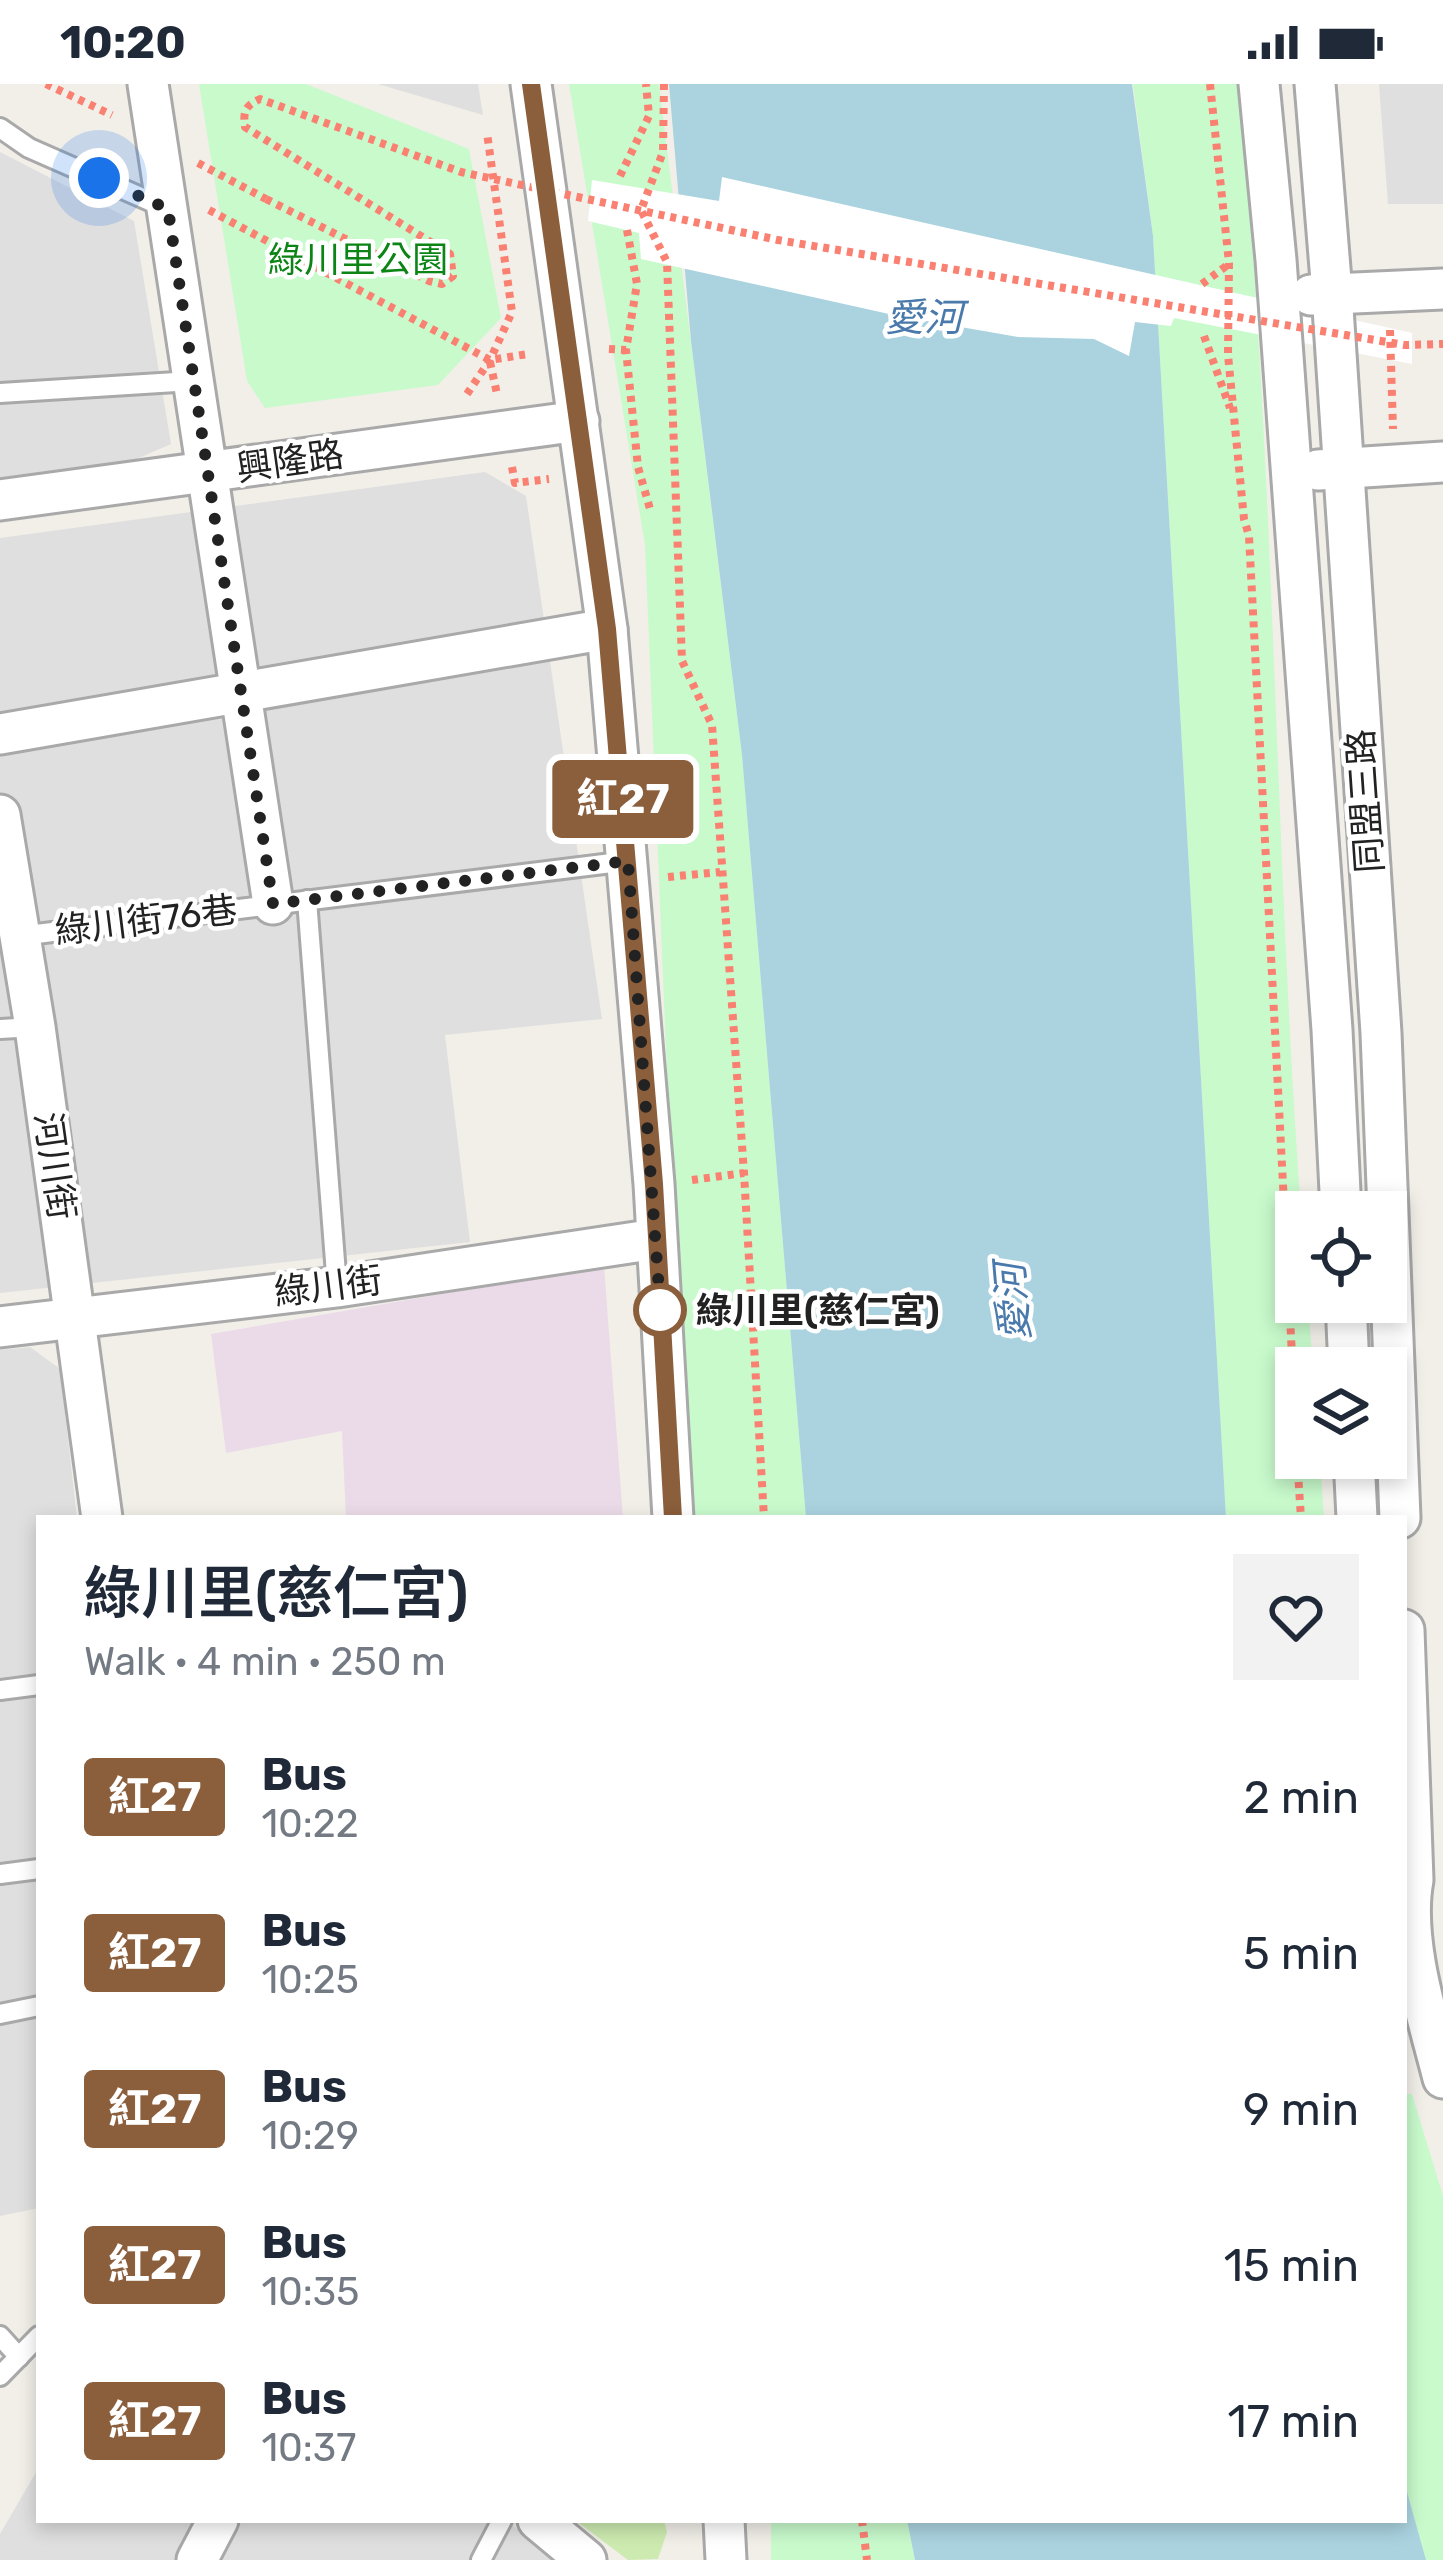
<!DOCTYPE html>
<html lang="en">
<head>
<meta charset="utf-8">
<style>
	body { margin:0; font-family:Rubik,"Noto Sans TC",sans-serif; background:#f2f2f3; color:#1f2937; height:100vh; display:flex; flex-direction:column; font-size:45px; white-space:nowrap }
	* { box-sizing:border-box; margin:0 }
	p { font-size:39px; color:#747a83 }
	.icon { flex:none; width:66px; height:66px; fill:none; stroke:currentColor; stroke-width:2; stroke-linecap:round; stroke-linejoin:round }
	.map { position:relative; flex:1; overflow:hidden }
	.side { position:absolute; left:36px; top:1431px; width:1371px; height:1008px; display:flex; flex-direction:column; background:#fff; border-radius:0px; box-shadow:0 6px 18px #0003 }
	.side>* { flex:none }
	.badge { padding:0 24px; border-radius:9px; font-size:42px; line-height:78px }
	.controls { position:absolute; left:1275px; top:1107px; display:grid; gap:24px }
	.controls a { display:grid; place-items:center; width:132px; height:132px; border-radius:0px; background:#fff; box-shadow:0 6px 18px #0003; font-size:60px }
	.you { position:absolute; width:60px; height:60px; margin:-30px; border:9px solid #fff; border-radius:50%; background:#1a73e8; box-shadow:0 0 0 18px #1a73e833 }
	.map>.badge { position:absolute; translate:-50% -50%; box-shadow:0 0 0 6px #fff }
	.round { display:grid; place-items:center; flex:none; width:126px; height:126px; border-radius:0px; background:#f2f2f3 }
	.summary { display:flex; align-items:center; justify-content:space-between; height:204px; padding:0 48px }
	h1 { font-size:57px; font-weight:600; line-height:90px }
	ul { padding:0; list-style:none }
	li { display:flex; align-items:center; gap:36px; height:156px; padding:0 48px }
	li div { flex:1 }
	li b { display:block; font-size:45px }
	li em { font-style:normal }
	li .badge { min-width:132px; font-weight:700; text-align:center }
	.status { display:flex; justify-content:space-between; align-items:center; height:84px; padding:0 60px; background:#fff; direction:ltr }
	.status svg { height:33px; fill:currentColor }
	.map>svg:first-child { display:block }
	.residential { fill:#e0dfdf }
	.industrial { fill:#ebdbe8 }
	.grass { fill:#cdebb0 }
	.park { fill:#c8facc }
	.water { fill:#aad3df }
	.pier { fill:#fff }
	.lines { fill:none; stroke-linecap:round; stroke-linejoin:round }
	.service-casing { stroke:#a9a9a9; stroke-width:24 }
	.minor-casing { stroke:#a9a9a9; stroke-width:45 }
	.path { stroke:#fa8072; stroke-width:8; stroke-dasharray:6 6; stroke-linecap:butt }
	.service { stroke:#fff; stroke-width:18 }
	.minor { stroke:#fff; stroke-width:39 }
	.path-bridge { stroke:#fa8072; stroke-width:8; stroke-dasharray:6 6; stroke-linecap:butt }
	.line-casing { stroke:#fff; stroke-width:27 }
	.line { stroke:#8b5e3c; stroke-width:18 }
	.walk { stroke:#222; stroke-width:12; stroke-dasharray:0 21.6 }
	.stop-dot { fill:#fff; stroke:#8b5e3c; stroke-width:6 }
	.labels { text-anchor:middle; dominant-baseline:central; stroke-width:9; stroke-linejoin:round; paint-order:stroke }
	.park-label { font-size:36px; fill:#0c8416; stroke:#fff }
	.street-label { font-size:36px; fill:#222; stroke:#fff }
	.stop-label { font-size:36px; font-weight:bold; fill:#222; stroke:#fff; text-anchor:start }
	.water-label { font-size:39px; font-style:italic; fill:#4a7aab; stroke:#fff }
</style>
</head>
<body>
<div class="status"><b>10:20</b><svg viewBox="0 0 49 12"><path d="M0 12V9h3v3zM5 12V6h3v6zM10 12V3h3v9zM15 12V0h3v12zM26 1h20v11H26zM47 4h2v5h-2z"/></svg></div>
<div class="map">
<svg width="1443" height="2476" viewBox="0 0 1443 2476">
	<rect width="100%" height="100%" fill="#f2efe9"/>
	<g class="residential">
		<polygon points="378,0 478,0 483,31"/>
		<polygon points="1379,0 1443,0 1443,120 1388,120"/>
		<polygon points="0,68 134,137 171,360 132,377 0,394"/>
		<polygon points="485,388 526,412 602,935 445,951 470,1158 0,1209 0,454"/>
		<polygon points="30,1263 60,1285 77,1434 39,1434 39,2124 0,2132 0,1266"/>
		<polygon points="39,2383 39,2436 505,2436 561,2476 0,2476 0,2450"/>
	</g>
	<polygon class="industrial" points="604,1182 623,1434 346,1434 342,1347 226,1369 211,1250"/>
	<polygon class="grass" points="575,2436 664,2436 667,2448 658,2475 628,2476"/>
	<g class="park">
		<polygon points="199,0 306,0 469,65 501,234 438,301 265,324 247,297"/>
		<polygon points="569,0 659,0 742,671 806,1434 694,1434 672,1109 645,461"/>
		<path d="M1133 0H1239C1275 375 1274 752 1301 1128H1296V1218H1308L1313 1284H1296V1374H1320L1324 1434H1226L1153 152Z"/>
		<polygon points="1404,2010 1412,2010 1443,2112 1443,2476 1426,2476 1404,2397"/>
		<polygon points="771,2436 907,2436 915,2476 771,2476"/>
	</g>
	<g class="water">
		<polygon points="669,0 1132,0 1153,152 1226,1434 806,1434 742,671 691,257"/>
		<polygon points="1404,2397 1426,2476 915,2476 907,2436 1404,2436"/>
	</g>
	<polygon class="pier" points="722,93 1412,249 1412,280 1174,234 1171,242 1135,238 1129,272 1094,255 1018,253 898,232 641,175 639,149 588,137 592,96 719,117"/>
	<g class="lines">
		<g class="service-casing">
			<g id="service">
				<polyline points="0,44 29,64 168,125"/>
				<polyline points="0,309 192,297"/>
				<polyline points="307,816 337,1203"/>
				<polyline points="20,852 628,777"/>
				<polyline points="0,945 35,943"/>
				<polyline points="0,1606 39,1601"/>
				<polyline points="0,1790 39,1785"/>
				<polyline points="0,1930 39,1922"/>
				<polyline points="0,2252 19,2273"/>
				<polyline points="0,2292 39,2252"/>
				<polyline points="481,2476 502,2436"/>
			</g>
		</g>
		<g class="minor-casing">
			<g id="minor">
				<polyline points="148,0 273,820"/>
				<polyline points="531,0 607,545 654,1100 673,1434"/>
				<polyline points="1259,0 1276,176 1332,946 1341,1128"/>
				<polyline points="1315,0 1332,209 1381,949 1400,1434"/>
				<polyline points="1311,211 1443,205"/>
				<polyline points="1318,386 1443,378"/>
				<polyline points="0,416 579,337"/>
				<polyline points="0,650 607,545"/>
				<polyline points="0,731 35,943 102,1434"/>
				<polyline points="1346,1218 1349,1284"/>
				<polyline points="0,1243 337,1203 656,1155"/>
				<polyline points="1354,1374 1357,1434"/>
				<path d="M1404 1546 1413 1796C1402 1856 1428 1935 1443 1994"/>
				<polyline points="538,2436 586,2476"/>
				<polyline points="724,2436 726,2476"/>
				<polyline points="197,2476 218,2436"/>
			</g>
		</g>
		<g class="path">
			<polyline points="46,0 112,31"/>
			<polyline points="664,0 663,68 641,126 667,178 682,577 712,641 744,1089 764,1434"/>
			<polyline points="1210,0 1229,179 1228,271 1244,435 1249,452 1296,1348"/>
			<polyline points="198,79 266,115"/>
			<polyline points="620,92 649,32 646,0"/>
			<polyline points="209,126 490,276 528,270"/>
			<polyline points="627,146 637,200 626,266 638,383 650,425"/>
			<polyline points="1202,200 1229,180"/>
			<polyline points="1390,246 1393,345"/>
			<polyline points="1204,252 1230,324"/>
			<polyline points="609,265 626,266"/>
			<polyline points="490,278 497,310"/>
			<polyline points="467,310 490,276 512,228 487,49"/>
			<polyline points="512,383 515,399 549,395"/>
			<polyline points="668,793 720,788"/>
			<polyline points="692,1096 744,1089"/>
			<polyline points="1297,1374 1301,1434"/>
			<polyline points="862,2436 867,2476"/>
		</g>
		<use href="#service" class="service"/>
		<use href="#minor" class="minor"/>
		<path class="path-bridge" d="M266 115 429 197 442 200 453 192 450 170 245 43C243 27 245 22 260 15L461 88 778 156 1405 261 1443 260"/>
	</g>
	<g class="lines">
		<g class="line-casing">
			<polyline id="line" points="531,0 607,545 654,1100 673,1434"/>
		</g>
		<use href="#line" class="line"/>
		<polyline class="walk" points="99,94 168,125 273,820 628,777 662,1248 660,1226"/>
	</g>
	<circle class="stop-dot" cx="660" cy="1226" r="24"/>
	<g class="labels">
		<g class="park-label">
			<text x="358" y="175">綠川里公園</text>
		</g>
		<g class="street-label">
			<text transform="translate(290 377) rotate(-8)">興隆路</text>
			<text transform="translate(1365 717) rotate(-94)">同盟三路</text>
			<text transform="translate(146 836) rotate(-7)">綠川街76巷</text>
			<text transform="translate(55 1082) rotate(82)">河川街</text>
			<text transform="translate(328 1202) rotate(-7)">綠川街</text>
		</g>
		<g class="stop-label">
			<text x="696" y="1226">綠川里(慈仁宮)</text>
		</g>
		<g class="water-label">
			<text x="924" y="234">愛河</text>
			<text transform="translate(1013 1218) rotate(-95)">愛河</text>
		</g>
	</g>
</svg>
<div class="controls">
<a><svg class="icon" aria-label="locate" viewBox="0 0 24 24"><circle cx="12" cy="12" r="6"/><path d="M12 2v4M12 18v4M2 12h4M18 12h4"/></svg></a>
<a><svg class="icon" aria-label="layers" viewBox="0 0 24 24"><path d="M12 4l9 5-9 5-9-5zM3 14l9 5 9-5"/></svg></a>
</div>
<div class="you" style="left:99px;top:94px"></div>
<b class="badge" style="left:623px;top:715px;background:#8b5e3c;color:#fff">紅27</b>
<section class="side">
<div class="summary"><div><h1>綠川里(慈仁宮)</h1><p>Walk · 4 min · 250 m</p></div><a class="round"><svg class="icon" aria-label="heart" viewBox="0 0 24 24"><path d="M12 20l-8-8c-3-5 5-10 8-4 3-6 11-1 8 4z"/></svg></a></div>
<ul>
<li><span class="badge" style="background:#8b5e3c;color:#fff">紅27</span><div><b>Bus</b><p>10:22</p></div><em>2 min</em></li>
<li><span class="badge" style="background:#8b5e3c;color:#fff">紅27</span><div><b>Bus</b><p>10:25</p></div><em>5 min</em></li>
<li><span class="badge" style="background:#8b5e3c;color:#fff">紅27</span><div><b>Bus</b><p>10:29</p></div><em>9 min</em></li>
<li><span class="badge" style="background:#8b5e3c;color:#fff">紅27</span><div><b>Bus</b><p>10:35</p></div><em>15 min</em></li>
<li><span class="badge" style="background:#8b5e3c;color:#fff">紅27</span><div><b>Bus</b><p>10:37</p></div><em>17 min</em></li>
</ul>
</section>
</div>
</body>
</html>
